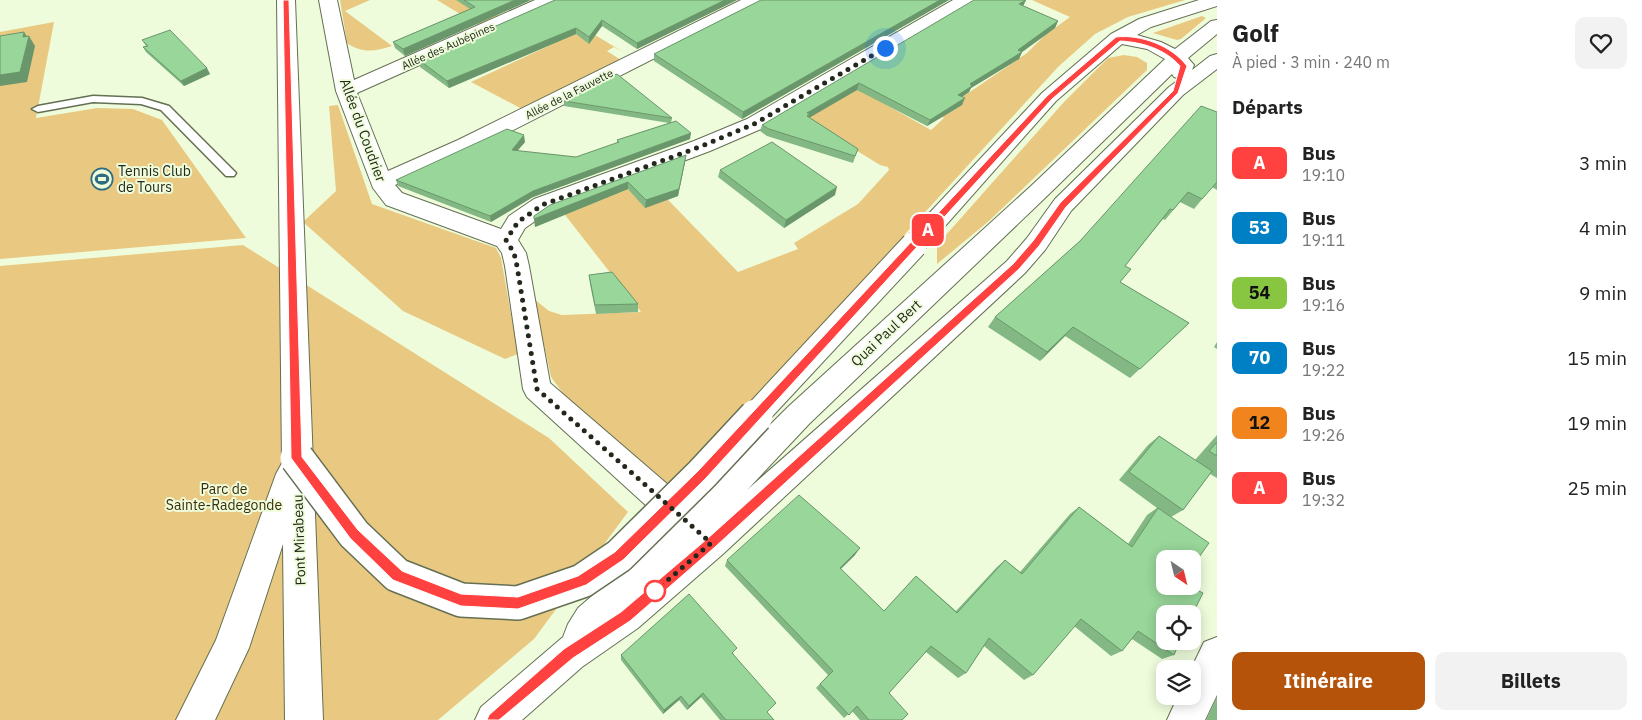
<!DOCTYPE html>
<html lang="fr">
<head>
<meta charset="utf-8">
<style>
	body { margin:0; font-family:"IBM Plex Sans",sans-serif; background:#f2f2f2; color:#222; height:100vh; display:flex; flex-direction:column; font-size:19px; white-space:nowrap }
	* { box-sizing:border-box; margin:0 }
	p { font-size:16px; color:#767676 }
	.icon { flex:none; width:28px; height:28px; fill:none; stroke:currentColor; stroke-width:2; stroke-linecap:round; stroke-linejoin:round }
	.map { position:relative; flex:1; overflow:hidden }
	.side { display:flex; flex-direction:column; background:#fff; width:425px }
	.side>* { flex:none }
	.badge { padding:0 10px; border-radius:8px; font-size:18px; line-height:32px }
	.needle { width:32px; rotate:145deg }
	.controls { position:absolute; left:1156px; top:550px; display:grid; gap:10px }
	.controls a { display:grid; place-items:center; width:45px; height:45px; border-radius:10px; background:#fff; box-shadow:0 2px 12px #0003; font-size:25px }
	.you { position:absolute; width:25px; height:25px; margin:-12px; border:4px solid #fff; border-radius:50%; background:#1a73e8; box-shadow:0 0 0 8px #1a73e833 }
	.map>.badge { position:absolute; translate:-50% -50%; box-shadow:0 0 0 2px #fff }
	h2 { padding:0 15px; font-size:19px; line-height:45px }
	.round { display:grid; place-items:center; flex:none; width:52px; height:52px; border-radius:10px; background:#f2f2f2 }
	.headline { display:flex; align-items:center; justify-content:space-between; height:85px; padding:0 15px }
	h1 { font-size:24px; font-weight:800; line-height:38px }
	.primary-button { display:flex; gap:10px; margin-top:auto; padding:10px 15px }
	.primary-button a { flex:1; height:58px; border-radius:10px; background:#b45309; color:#fff; font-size:20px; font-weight:800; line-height:58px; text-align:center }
	.primary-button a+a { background:#f2f2f2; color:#222 }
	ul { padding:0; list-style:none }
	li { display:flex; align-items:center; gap:15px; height:65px; padding:0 15px }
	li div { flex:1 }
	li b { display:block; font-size:19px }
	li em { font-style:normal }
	li .badge { min-width:55px; font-weight:700; text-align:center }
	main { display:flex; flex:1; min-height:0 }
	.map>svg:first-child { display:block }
	.green { fill:#e9c981 }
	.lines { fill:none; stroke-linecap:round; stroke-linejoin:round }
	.service-casing { stroke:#646f53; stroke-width:3 }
	.minor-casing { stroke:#646f53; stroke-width:2 }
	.primary-casing { stroke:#646f53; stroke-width:2 }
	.service { fill:#fff; fill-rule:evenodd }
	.minor { fill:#fff; fill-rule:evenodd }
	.primary { fill:#fff; fill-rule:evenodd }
	.primary-bridge-far1-casing { stroke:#646f53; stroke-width:28; stroke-linecap:butt }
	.primary-bridge-casing { stroke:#646f53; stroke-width:36; stroke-linecap:butt }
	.primary-bridge-far1 { stroke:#fff; stroke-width:26 }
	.primary-bridge { stroke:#fff; stroke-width:33 }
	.wall { fill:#83b884 }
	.shaded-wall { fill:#6a966b }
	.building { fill:#98d699; stroke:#6a966b }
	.line { fill:#ff4240; stroke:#fff }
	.walk { stroke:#23281c; stroke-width:5; stroke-dasharray:0 9 }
	.stop-dot { fill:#fff; stroke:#ff4240; stroke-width:2.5 }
	.labels { text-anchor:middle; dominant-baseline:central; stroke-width:4; stroke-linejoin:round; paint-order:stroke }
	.far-street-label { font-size:11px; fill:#23281c; stroke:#eefcdb }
	.street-label { font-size:14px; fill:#23281c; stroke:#eefcdb }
	.poi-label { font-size:14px; fill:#23281c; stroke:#eefcdb; text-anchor:start }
	.park-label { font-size:14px; fill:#3c2d09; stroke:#eefcdb }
</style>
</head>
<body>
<main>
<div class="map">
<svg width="1217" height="720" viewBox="0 0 1217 720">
	<rect width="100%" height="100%" fill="#eefcdb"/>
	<g class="green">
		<path d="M340 0H370L345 11 392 46C376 51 362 54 347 43Z"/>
		<polygon points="437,0 473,0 500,17 480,26"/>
		<polygon points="1032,0 1185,0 1128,17 1095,34 1058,67 906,233 902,240 671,486 567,399 551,377 534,299 549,311 562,315 641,312 558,206 643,174 738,272 798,249 794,243 858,204 889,170 888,167 880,165 789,109 840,79 931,130 944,118 942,117 955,102 1027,53 1045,35 1070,17"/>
		<polygon points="1202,16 1206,18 1181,39 1177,40 1153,33"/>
		<polygon points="54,22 36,118 97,108 133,109 162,120 246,238 0,259 0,32"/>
		<polygon points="585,29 625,53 614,47 607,51 621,60 522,109 471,82"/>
		<polygon points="1124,55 1137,57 1147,63 1147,70 989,221 937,264 937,245 1064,102 1108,58"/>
		<polygon points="338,105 372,204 496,248 501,258 518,354 505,359 403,311 303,222 336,191 329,106"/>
		<polygon points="243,245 549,438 628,512 534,639 438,720 0,720 0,266"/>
	</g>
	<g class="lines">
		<g class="service-casing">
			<polygon id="service" points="93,96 142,98 169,106 236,173 234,176 226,176 161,110 141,104 93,102 38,112 32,109 38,106"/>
		</g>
		<g class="minor-casing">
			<g id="minor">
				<polygon points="319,0 337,0 354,80 535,0 559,0 556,4 357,93 388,171 458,140 741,0 764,0 761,4 474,150 395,185 402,193 501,229 509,216 534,199 694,141 747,119 953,0 975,0 972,4 761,129 710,151 550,211 525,228 518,240 526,253 529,266 550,383 695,508 700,519 695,530 684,534 673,530 527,397 523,389 505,266 502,253 497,246 386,205 373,188 336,91"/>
				<polygon points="1217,637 1217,695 1205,720 1167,720 1178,696 1192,696 1191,669 1204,642"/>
			</g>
		</g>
		<g class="primary-casing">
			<g id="primary">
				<polygon points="277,0 295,0 323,720 285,720 283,544 249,648 215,720 176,720 216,640 276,474 282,463"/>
				<path d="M1199 0H1217V6L1151 27 1137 35 1161 42 1175 49 1211 21 1217 20V34L1188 58 1194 65 1192 70 1210 56 1217 54V69L1183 95 1071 211 1045 250 1025 273 723 554 638 628 582 667 522 720H475L481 707 563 637 568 624 578 608 629 564 789 406 1031 186 1165 59 1147 49 1122 44 1056 101 923 251 914 254 905 251 902 245 905 239 1042 93 1111 34 1139 19ZM1172 74 1174 77 1180 79 1169 87 1055 199 1027 238 1007 261 748 489 809 424 1047 196Z"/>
			</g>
		</g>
		<use href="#service" class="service"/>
		<use href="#minor" class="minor"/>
		<use href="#primary" class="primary"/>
		<g class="primary-bridge-far1-casing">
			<polyline id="primary-bridge-far1" points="754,417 914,245"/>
		</g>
		<g class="primary-bridge-casing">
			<polyline id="primary-bridge" points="297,458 354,534 397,575 461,600 518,603 582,581 619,556 702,474 756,416"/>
		</g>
		<use href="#primary-bridge-far1" class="primary-bridge-far1"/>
		<use href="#primary-bridge" class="primary-bridge"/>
	</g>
	<g class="wall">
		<polygon points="456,0 531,0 405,56 395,48 393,42 470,9"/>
		<polygon points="555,0 737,0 637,49 602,26 589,44 576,34 449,88 420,67 419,60"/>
		<polygon points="761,0 949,0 742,119 654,61 654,54"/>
		<polygon points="1026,0 1023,6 1058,21 1055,28 1022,52 1019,59 971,88 969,92 962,97 962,105 927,126 857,90 809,117 858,149 853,163 767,136 760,131 762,125"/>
		<polygon points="142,40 210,74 184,86 146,52 143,47 146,46"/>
		<polygon points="564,101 672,118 671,123 690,139 533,197 491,222 398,186 396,180 525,142 517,151 576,157 617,143 617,140 669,123 564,106"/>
		<polygon points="1217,112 1217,190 1212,187 1194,209 1180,202 1165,220 1163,219 1125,266 1120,282 1189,323 1130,378 1065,336 1040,361 988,327 995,317 1080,241"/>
		<polygon points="685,162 678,196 645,208 628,189 535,227 550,205"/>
		<polygon points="720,170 835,195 784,228 718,177"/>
		<polygon points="589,275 638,304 638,312 596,314 590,284"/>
		<polygon points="1217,342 1217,349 1214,347"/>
		<polygon points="1217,435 1217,478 1210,474 1183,510 1171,517 1165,559 1174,655 1162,659 1132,639 1122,651 1111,656 1074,626 1033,675 1024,680 984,646 966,673 958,678 926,652 889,693 902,720 860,720 852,711 844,718 816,688 828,675 725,566 727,560 855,555 841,569 884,611 916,576 956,611 997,567 1005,560 1020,572 1070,514 1079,507 1128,544 1147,515 1157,508 1119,480 1148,445 1159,436 1195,460"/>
		<polygon points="734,653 733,654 767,712 774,720 720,720 701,697 687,710 679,700 663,714 621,660 621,655"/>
		<polygon points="1217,697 1217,720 1206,720"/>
	</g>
	<g class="shaded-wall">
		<polygon points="515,0 531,0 405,56 403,49"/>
		<polygon points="725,0 737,0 637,49 637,43"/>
		<polygon points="940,0 949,0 742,119 743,112"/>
		<polygon points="1026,0 1023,6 1019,4"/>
		<polygon points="602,20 602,26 589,44 589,37"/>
		<polygon points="1058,21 1055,28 1018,55 1022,52 1019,59 971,88 969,92 955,102 958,95 970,84"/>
		<polygon points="576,28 576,34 449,88 447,81"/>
		<polygon points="24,32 28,38 29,36 35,46 27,82 0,86 0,75 23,37"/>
		<polygon points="207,68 210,74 184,86 181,81"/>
		<polygon points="859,83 857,90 809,118 808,121 807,113"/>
		<polygon points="965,98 962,105 927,126 930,120"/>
		<polygon points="691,133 690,139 533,197 491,222 490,216 533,191"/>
		<polygon points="524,135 525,142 513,156 512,150"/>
		<polygon points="686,155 685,162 678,196 645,208 646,200"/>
		<polygon points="628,182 628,189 535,227 534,219"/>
		<polygon points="837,187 835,195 784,228 786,220"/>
		<polygon points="1073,327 1065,336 1040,361 1047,352"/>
		<polygon points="860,548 855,555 835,574 840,568"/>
		<polygon points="703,693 701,697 687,710 689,706"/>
		<polygon points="681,696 679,700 663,714 664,710"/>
	</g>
	<g class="building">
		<polygon points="464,0 515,0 403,49 393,42 475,7"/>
		<polygon points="555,0 725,0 637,43 602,20 589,37 576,28 447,81 419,60"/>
		<polygon points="761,0 940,0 743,112 654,54"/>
		<polygon points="974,0 1026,0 1019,4 1058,21 1018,50 1022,52 970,84 972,86 958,95 965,98 930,120 859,83 807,113 810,114 807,116 858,149 855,156 769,129 762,125"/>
		<polygon points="170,30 207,68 181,81 143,47 148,46 142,40"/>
		<polygon points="24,32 23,37 29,36 20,72 0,75 0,36"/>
		<polygon points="617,74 672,118 564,101"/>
		<polygon points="1201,106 1217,112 1217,182 1202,199 1188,192 1173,210 1170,209 1125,266 1131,269 1120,282 1189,323 1140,369 1073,327 1047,352 995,317 1080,241"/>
		<polygon points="676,121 691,133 533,191 490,216 396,180 507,129 524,135 512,150 576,157 619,142 617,140"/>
		<polygon points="772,142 837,187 786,220 720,170"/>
		<polygon points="686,155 679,189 646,200 628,182 534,219 534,216 550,205"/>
		<polygon points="612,272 638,304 595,305 589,275"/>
		<polygon points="1159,436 1212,471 1183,510 1129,472"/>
		<polygon points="1217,442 1217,456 1209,451"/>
		<polygon points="799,495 860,548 840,568 884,611 916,576 957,613 1005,560 1022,574 1079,507 1132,547 1158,508 1209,543 1192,567 1192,559 1165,559 1165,586 1189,586 1203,593 1192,615 1192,614 1165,614 1165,641 1180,641 1174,655 1138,631 1122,651 1081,619 1033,675 989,638 966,673 931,646 889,693 908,714 902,720 869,720 857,706 849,715 820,684 833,671 727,560"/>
		<polygon points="689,594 737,648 732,653 776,703 767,712 774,720 726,720 703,693 689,706 681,696 664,710 621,655"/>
	</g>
	<path class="line" d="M283 0H289L302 457 358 530 402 571 461 594 518 597 578 576 615 552 698 471 1047 96 1116 37C1141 34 1172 46 1187 66L1178 93 1066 207 1039 246 1019 269 715 547 630 621 573 658 499 720H487L489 715 564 649 621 612 707 539 1013 264 1033 241 1060 203 1173 91 1180 66C1165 49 1142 42 1120 41L1052 99 706 478 623 560 586 585 518 609 461 606 393 580 350 538 291 458Z"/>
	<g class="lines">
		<polyline class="walk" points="655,591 711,543 537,389 517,266 514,253 506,240 518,222 542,205 702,146 754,124 885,48"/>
	</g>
	<defs>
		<g id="stadium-ring" transform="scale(1.125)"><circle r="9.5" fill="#eefcdb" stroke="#2d6c81" stroke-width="1.5"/><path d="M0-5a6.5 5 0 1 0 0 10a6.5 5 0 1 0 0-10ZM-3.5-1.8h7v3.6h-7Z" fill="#2d6c81"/></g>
	</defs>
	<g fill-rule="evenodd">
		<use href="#stadium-ring" x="102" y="179"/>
	</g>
	<circle class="stop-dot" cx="655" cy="591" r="10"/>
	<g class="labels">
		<g class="far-street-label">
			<text transform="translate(448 46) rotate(-24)">Allée des Aubépines</text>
			<text transform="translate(569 94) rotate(-27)">Allée de la Fauvette</text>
		</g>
		<g class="street-label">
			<text transform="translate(363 130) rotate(70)">Allée du Coudrier</text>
			<text transform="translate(886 333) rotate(-43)">Quai Paul Bert</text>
			<text transform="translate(299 540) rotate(-92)">Pont Mirabeau</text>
		</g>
		<g class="poi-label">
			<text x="118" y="171">Tennis Club<tspan x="118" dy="16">de Tours</tspan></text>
		</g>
		<g class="park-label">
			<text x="224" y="489">Parc de<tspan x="224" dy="16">Sainte-Radegonde</tspan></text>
		</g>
	</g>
</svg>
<div class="controls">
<a><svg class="needle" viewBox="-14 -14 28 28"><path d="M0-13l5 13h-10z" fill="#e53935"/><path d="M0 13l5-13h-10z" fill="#767676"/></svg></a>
<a><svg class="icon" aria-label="locate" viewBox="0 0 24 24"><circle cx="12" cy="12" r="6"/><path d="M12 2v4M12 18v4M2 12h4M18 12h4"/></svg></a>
<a><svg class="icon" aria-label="layers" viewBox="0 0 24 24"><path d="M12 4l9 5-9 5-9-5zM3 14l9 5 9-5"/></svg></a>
</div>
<div class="you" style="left:885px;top:48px"></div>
<b class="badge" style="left:928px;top:230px;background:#ff4240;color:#fff">A</b>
</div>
<section class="side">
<div class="headline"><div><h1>Golf</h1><p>À pied · 3 min · 240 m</p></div><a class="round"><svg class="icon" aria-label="heart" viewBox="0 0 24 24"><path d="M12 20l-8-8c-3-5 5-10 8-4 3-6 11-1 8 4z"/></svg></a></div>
<h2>Départs</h2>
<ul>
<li><span class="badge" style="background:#ff4240;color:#fff">A</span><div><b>Bus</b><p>19:10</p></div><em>3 min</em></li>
<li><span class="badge" style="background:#0080c4;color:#fff">53</span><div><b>Bus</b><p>19:11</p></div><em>4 min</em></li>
<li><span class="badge" style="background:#88c540;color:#111">54</span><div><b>Bus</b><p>19:16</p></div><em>9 min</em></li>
<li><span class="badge" style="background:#0080c4;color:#fff">70</span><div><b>Bus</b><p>19:22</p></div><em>15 min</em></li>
<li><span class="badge" style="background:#f1841d;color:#111">12</span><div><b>Bus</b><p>19:26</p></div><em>19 min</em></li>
<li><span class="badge" style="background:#ff4240;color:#fff">A</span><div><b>Bus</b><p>19:32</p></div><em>25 min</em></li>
</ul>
<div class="primary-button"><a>Itinéraire</a><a>Billets</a></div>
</section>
</main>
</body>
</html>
